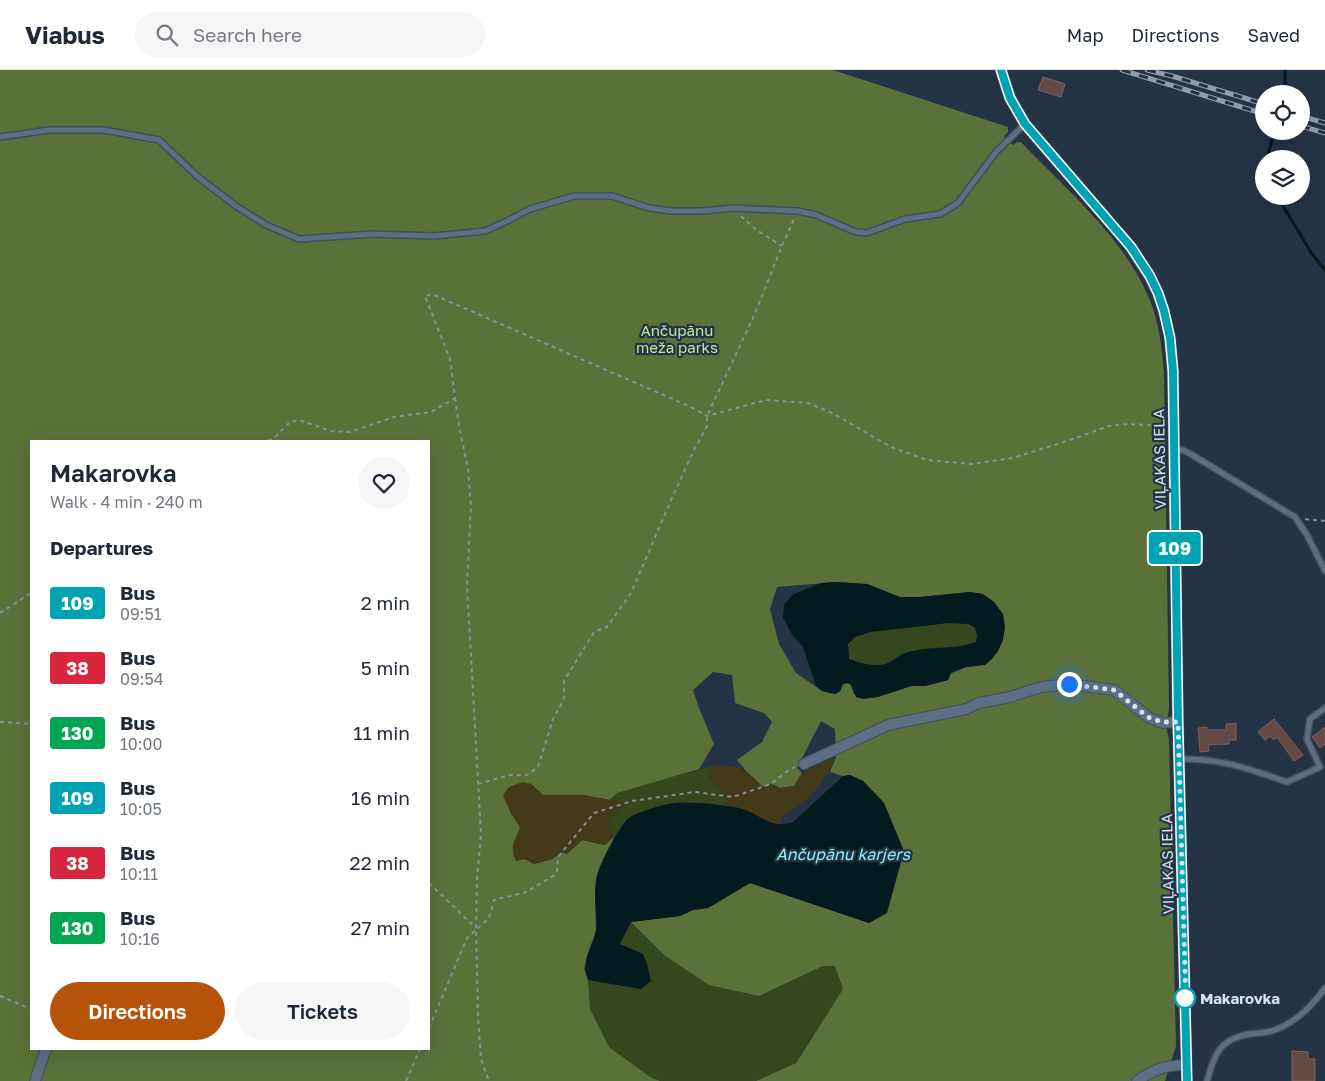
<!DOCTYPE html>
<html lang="en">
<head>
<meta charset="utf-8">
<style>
	body { margin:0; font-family:"Golos Text",sans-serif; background:#f6f6f7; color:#1f2937; height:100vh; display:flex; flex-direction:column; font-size:19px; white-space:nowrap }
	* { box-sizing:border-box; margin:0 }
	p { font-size:16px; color:#747a83 }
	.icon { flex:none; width:28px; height:28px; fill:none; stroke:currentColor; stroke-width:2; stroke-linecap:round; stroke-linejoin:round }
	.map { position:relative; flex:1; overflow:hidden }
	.side { position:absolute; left:30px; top:370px; width:400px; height:610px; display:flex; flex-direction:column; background:#fff; border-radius:0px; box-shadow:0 5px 20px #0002 }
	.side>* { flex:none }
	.badge { padding:0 10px; border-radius:4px; font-size:18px; line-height:32px }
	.buttons { position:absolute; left:1255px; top:15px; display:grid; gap:10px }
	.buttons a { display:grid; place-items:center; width:55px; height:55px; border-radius:50%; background:#fff; box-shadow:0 5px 20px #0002; font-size:25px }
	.you { position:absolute; width:25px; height:25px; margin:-12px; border:4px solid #fff; border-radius:50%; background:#1a73e8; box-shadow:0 0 0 8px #1a73e833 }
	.map>.badge { position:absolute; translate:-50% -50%; box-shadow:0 0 0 2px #fff }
	h2 { padding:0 20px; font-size:19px; line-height:45px }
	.round { display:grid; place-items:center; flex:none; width:52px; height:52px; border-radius:26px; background:#f6f6f7 }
	.head { display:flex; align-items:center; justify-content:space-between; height:85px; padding:0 20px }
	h1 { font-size:24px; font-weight:600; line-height:38px }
	.action { display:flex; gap:10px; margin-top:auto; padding:10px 20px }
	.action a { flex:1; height:58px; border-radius:30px; background:#b45309; color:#fff; font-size:20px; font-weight:600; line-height:58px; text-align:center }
	.action a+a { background:#f6f6f7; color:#1f2937 }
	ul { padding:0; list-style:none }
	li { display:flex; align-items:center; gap:15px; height:65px; padding:0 20px }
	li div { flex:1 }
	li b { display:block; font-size:19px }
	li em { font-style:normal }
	li .badge { min-width:55px; font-weight:700; text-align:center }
	header { display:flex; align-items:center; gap:30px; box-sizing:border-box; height:70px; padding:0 25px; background:#fff; border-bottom:1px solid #e0e1e3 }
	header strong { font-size:24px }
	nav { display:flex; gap:28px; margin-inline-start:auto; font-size:18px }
	.search { width:350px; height:45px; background:#f6f6f7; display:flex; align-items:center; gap:12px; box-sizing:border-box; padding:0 18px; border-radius:28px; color:#747a83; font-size:19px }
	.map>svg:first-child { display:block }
	.green { fill:#37471d }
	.forest { fill:#5c713a; fill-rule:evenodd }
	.sand { fill:#423a19 }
	.water { fill:#011b1e; fill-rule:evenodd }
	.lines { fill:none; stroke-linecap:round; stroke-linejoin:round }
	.stream { stroke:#011b1e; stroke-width:3 }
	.building { fill:#644945; stroke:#7d605c }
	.service-casing { stroke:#434e5e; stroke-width:8 }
	.minor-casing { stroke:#434e5e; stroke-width:12 }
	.path { stroke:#848f9e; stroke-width:2; stroke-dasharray:4 4; stroke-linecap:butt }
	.service { stroke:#5d6d82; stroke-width:5 }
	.minor { stroke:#5d6d82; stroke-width:10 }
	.rail-casing { stroke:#919caa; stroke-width:5 }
	.rail { stroke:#253346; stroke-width:3; stroke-dasharray:9; stroke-linecap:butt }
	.line-casing { stroke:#fff; stroke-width:11 }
	.line { stroke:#00a3b4; stroke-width:8 }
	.walk { stroke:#d9e2ee; stroke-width:5; stroke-dasharray:0 9 }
	.stop-dot { fill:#fff; stroke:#00a3b4; stroke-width:2.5 }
	.labels { text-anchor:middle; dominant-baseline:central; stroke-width:4.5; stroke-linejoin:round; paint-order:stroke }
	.park-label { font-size:15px; fill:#c7e996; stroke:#253346 }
	.street-label { font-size:15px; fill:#d9e2ee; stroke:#253346 }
	.stop-label { font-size:15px; font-weight:bold; fill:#d9e2ee; stroke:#253346; text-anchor:start }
	.water-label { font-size:16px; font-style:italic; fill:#8fedfa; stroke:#253346 }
</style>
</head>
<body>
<header>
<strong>Viabus</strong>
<div class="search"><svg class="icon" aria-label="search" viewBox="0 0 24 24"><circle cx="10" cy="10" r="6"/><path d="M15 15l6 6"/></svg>Search here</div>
<nav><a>Map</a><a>Directions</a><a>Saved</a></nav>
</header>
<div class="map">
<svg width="1325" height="1011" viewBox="0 0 1325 1011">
	<rect width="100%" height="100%" fill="#253346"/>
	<g class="green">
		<path d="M948 553 969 554 976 558 977 565 976 572C953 580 926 575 903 584 894 588 890 595 879 595 869 596 858 592 849 589L848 574 855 567 871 562Z"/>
		<polygon points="714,696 708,706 723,725 728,736 724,735 628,749 614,769 612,768 612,761 609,752 619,738 626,736 627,733 609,730 617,723 655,711"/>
		<polygon points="631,852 664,885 759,926 824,896 835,896 843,919 795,993 756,1011 660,1011 650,1007 609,977 590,939 588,910 617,915 643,885 620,874"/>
	</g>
	<path class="forest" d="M0 0H833L1008 57V62L1004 66 1013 75 1017 72H1021C1066 119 1124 168 1149 228 1159 252 1162 277 1164 303L1169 639 1166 656 1169 670 1176 976 1165 1011H756L796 993 843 919 835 896H823L759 926 709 915 664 885 631 852 680 846 693 840 708 838 750 813 869 853 884 733 863 711 850 705 843 706 830 702 836 687 835 659 821 651 797 698 802 703 794 716 781 718 771 714 763 717 746 701 737 690 762 672 772 652 764 643 735 633 732 605 713 602 693 620 699 638 714 674 699 699 617 723 609 730 583 725H543L531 714 510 742 520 757 518 765 525 789 534 794 552 789 562 782 567 784 582 770 605 775 612 768 614 769 598 803 595 827 596 861 589 880 584 899 588 910 590 939 609 977 650 1007 660 1011H0ZM31 371H429V979H31ZM836 512 867 514 900 527H920L970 522 983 524 993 532 1003 544V570L998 580 992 589 974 596 966 597 951 603 948 610 925 616H911L887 624H854L851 615 848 613 843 614 840 621 835 624 822 621 796 603 779 574 770 539 777 517Z"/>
	<g class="sand">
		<path d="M836 687C829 705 817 720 803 733 795 740 786 741 780 750L783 756C763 752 748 740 728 736L723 725 708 705 714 696C740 695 744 699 763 717L771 714 781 718 794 716 802 703Z"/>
		<path d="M523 712 531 714 543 725H583L627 733 626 736 619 738 609 752C612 762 613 766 605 775L582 770 567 784 562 782 552 789 534 794 525 789 516 791C509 775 515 772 520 757L510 742 503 725 509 717Z"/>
	</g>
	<g class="water">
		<path d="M836 512 867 514 900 527H920L970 522 983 524 994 532 1003 544 1005 557 1003 570 998 581 992 589 985 595 966 597 951 603 948 610 925 616H911L878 627 863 629 856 627 851 615 848 613 843 614 840 621 835 624 822 621 816 616 803 577 791 563 783 547 784 535 792 525 821 513ZM948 553 969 554 975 558 977 565 976 572C953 581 926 575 903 584 894 588 890 595 879 595 869 596 857 592 849 589L848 574 855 567 871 562Z"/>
		<path d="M850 705 863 711 884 733 904 781 887 843 869 853 750 813 708 838 693 840 680 846 631 852 620 874 643 884 647 894 651 911 641 919 588 910C580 885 594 880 596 859 597 853 596 846 596 840 595 828 594 813 598 802 602 790 619 756 628 749 635 742 665 734 675 733 690 731 724 735 739 738 760 743 770 760 793 752L843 706Z"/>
	</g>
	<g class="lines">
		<g class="stream">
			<polyline points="1285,0 1285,24"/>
			<polyline points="1267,89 1272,70"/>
			<polyline points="1277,126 1312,184 1325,200"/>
		</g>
	</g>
	<g class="building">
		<polygon points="1043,7 1065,14 1061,27 1038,20"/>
		<polygon points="1274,649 1303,685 1294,691 1277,667 1274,670 1270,666 1265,670 1258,662"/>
		<polygon points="1236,653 1236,670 1229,670 1229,674 1208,675 1209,681 1200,682 1198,658 1207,657 1207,660 1226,660 1226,654"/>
		<polygon points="1325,657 1325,674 1320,678 1312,667"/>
		<polygon points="1292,981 1308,982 1308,989 1315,989 1315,1011 1292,1011"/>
	</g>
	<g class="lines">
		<g class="service-casing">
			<g id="service">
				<polyline points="0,67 49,60 104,60 159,70 198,107 236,136 266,155 299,169 372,164 434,166 485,161 507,151 530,139 574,126 612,126 649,138 672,141 703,141 733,138 798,141 816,145 856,162 867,163 905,149 940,144 958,133 996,82 1025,54"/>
				<polyline points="1175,380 1183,380 1189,383 1295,447 1307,465 1325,501"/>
				<path d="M1179 689C1220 688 1250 699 1287 712L1320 697 1307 669 1310 649 1325 638"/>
				<path d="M1207 1011C1215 984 1219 969 1250 964 1257 963 1265 963 1272 961 1294 954 1312 936 1325 918"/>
			</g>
		</g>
		<g class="minor-casing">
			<g id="minor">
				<polyline points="1001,0 1010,28 1025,54 1131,177 1149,206 1158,223 1164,241 1170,268 1173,301 1178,652 1187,1011"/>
				<polyline points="804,694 888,655 966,639 979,633 1010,627 1041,617 1069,614 1114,620 1148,647 1162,653 1178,652"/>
				<polyline points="35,1011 46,979"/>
				<path d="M1137 1011C1154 999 1166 995 1187 995"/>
			</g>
		</g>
		<g class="path">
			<polyline points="741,146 755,159 782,176"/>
			<polyline points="455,328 459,356 468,399 471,436 467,515 481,764 477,809 476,858 478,946 481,989 489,1011"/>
			<polyline points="268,371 274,368 290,352 299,350 331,361 350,362 394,347 431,342 455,328 450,289 425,226 432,224 691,337 707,346 766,330 808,333 832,343 891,377 927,390 971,394 1013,388 1067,371 1109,356 1128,354 1164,356"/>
			<polyline points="1305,449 1325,451"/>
			<polyline points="0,543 31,523"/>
			<polyline points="0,652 31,654"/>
			<polyline points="478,714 510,705 527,705 538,697 553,649 564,629 564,611 594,562 607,557 631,523 672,428 693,382 707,356 707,346 753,248 782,176 794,149"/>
			<polyline points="429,813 476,858"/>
			<polyline points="0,926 31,939"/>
			<polyline points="429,958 467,868 489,848 494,830 526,822 555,805 557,801 558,787 594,743 632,731 695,722 733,727 771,714 790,699 795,697"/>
			<polyline points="406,1011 420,979"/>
		</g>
		<use href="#service" class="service"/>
		<use href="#minor" class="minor"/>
		<g class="rail-casing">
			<g id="rail">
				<polyline points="1122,0 1264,44"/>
				<polyline points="1147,0 1172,6 1264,34"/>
				<polyline points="1301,46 1325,53"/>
				<polyline points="1301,56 1325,63"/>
			</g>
		</g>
		<use href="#rail" class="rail"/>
	</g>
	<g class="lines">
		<g class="line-casing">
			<polyline id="line" points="1001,0 1010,28 1025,54 1131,177 1150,206 1158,223 1164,241 1170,268 1173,301 1178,652 1187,1011"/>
		</g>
		<use href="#line" class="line"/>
		<polyline class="walk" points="1069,614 1114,620 1148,647 1162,652 1178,652 1186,937 1185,928"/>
	</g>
	<circle class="stop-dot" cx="1185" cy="928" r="10"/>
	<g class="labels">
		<g class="park-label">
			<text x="677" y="260">Ančupānu<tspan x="677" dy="17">meža parks</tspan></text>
		</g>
		<g class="street-label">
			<text transform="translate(1159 389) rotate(-91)">VIĻAKAS IELA</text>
			<text transform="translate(1167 794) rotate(-91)">VIĻAKAS IELA</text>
		</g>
		<g class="stop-label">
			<text x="1200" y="928">Makarovka</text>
		</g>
		<g class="water-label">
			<text x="843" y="784">Ančupānu karjers</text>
		</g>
	</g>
</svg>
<div class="buttons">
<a><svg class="icon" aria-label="locate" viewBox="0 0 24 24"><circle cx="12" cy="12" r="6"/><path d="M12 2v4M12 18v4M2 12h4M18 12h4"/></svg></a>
<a><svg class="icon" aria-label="layers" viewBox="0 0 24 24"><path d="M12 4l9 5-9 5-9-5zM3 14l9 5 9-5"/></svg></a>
</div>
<div class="you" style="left:1069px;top:614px"></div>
<b class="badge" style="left:1175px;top:478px;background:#00a3b4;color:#fff">109</b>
<section class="side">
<div class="head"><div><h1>Makarovka</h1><p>Walk · 4 min · 240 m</p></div><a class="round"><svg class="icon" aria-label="heart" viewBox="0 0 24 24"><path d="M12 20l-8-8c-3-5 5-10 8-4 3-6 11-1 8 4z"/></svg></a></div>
<h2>Departures</h2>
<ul>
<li><span class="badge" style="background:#00a3b4;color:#fff">109</span><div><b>Bus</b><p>09:51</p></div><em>2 min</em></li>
<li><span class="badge" style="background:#d7263d;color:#fff">38</span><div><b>Bus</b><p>09:54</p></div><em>5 min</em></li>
<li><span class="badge" style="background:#00a651;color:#fff">130</span><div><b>Bus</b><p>10:00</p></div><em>11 min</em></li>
<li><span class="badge" style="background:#00a3b4;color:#fff">109</span><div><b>Bus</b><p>10:05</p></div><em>16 min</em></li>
<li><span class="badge" style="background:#d7263d;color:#fff">38</span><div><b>Bus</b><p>10:11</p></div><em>22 min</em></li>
<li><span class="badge" style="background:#00a651;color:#fff">130</span><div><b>Bus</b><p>10:16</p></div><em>27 min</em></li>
</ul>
<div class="action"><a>Directions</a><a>Tickets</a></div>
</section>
</div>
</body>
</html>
